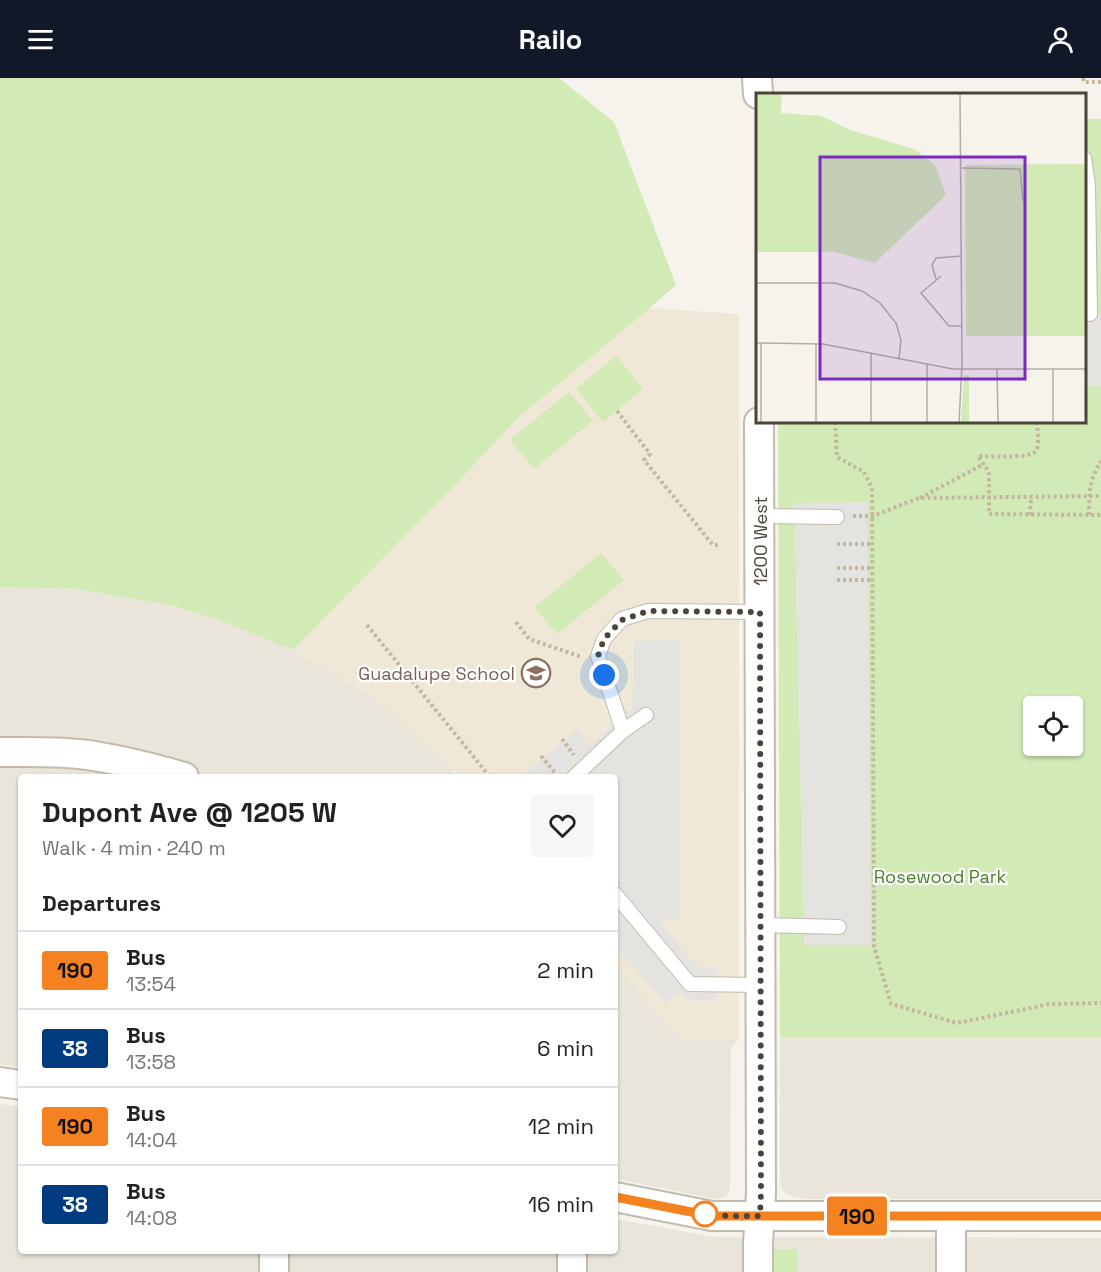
<!DOCTYPE html>
<html lang="en">
<head>
<meta charset="utf-8">
<style>
	body { margin:0; font-family:"Space Grotesk",sans-serif; background:#f6f6f6; color:#222; height:100vh; display:flex; flex-direction:column; font-size:22px; white-space:nowrap }
	* { box-sizing:border-box; margin:0 }
	p { font-size:20px; color:#767676 }
	.icon { flex:none; width:33px; height:33px; fill:none; stroke:currentColor; stroke-width:2; stroke-linecap:round; stroke-linejoin:round }
	.map { position:relative; flex:1; overflow:hidden }
	.sheet { position:absolute; left:18px; top:696px; width:600px; height:480px; display:flex; flex-direction:column; background:#fff; border-radius:6px; box-shadow:0 2px 4px #0004 }
	.sheet>* { flex:none }
	.badge { padding:0 12px; border-radius:4px; font-size:21px; line-height:39px }
	.tools { position:absolute; left:1023px; top:618px; display:grid; gap:12px }
	.tools a { display:grid; place-items:center; width:60px; height:60px; border-radius:6px; background:#fff; box-shadow:0 2px 4px #0004; font-size:30px }
	.you { position:absolute; width:30px; height:30px; margin:-15px; border:4px solid #fff; border-radius:50%; background:#1a73e8; box-shadow:0 0 0 9px #1a73e833 }
	.map>.badge { position:absolute; translate:-50% -50%; box-shadow:0 0 0 3px #fff }
	h2 { padding:0 24px; font-size:22px; line-height:54px }
	.round { display:grid; place-items:center; flex:none; width:63px; height:63px; border-radius:6px; background:#f6f6f6 }
	.head { display:flex; align-items:center; justify-content:space-between; height:102px; padding:0 24px }
	h1 { font-size:28px; font-weight:700; line-height:45px }
	ul { padding:0; list-style:none }
	li { display:flex; align-items:center; gap:18px; height:78px; padding:0 24px; border-top:2px solid #e0e0e0 }
	li div { flex:1 }
	li b { display:block; font-size:22px }
	li em { font-style:normal }
	li .badge { min-width:66px; font-weight:700; text-align:center }
	header { display:flex; justify-content:space-between; align-items:center; height:78px; padding:0 24px; background:#111827; color:#fff; font-size:27px; font-weight:700 }
	.map>svg:first-child { display:block }
	.residential { fill:#eae5da }
	.education { fill:#efe8d6 }
	.green { fill:#d2eab5; fill-rule:evenodd }
	.parking { fill:#e5e3e0 }
	.lines { fill:none; stroke-linecap:round; stroke-linejoin:round }
	.service-casing { stroke:#c2bbae; stroke-width:16 }
	.minor-casing { stroke:#c2bbae; stroke-width:32 }
	.path { stroke:#c4b79f; stroke-width:4; stroke-dasharray:3 3; stroke-linecap:butt }
	.service { stroke:#fff; stroke-width:14 }
	.minor { stroke:#fff; stroke-width:28 }
	.line-casing { stroke:#fff; stroke-width:14 }
	.line { stroke:#f58220; stroke-width:9 }
	.walk { stroke:#4b4439; stroke-width:6; stroke-dasharray:0 10.8 }
	.stop-dot { fill:#fff; stroke:#f58220; stroke-width:3 }
	.labels { text-anchor:middle; dominant-baseline:central; stroke-width:4.5; stroke-linejoin:round; paint-order:stroke }
	.street-label { font-size:18px; fill:#4b4439; stroke:#fff }
	.education-label { font-size:18px; fill:#785e54; stroke:#fff; text-anchor:end }
	.park-label { font-size:18px; fill:#4a7f2a; stroke:#fff }
	.inset-road { fill:none; stroke:#b2ada4; stroke-width:1.5 }
	.view { fill:#7b2cbf; fill-opacity:0.15; stroke:#7b2cbf; stroke-width:3 }
	.inset-edge { fill:none; stroke:#4b4439; stroke-width:3 }
</style>
</head>
<body>
<header><svg class="icon" aria-label="menu" viewBox="0 0 24 24"><path d="M4 6h16M4 12h16M4 18h16"/></svg>Railo<svg class="icon" aria-label="person" viewBox="0 0 24 24"><circle cx="12" cy="8" r="4"/><path d="M4 21q1-7 8-7t8 7"/></svg></header>
<div class="map">
<svg width="1101" height="1194" viewBox="0 0 1101 1194">
	<rect width="100%" height="100%" fill="#f6f3ec"/>
	<g class="residential">
		<polygon points="0,509 76,511 170,527 222,543 293,572 373,619 407,647 442,680 458,699 21,699 21,990 0,986"/>
		<polygon points="615,885 679,961 739,961 731,970 730,1111 728,1116 725,1119 717,1121 615,1101"/>
		<polygon points="780,959 1101,959 1101,1121 810,1121 798,1120 788,1117 784,1114 781,1109 780,1100"/>
		<polygon points="0,1026 21,1029 21,1173 615,1173 615,1141 715,1159 1101,1160 1101,1194 0,1194"/>
	</g>
	<polygon class="education" points="650,230 739,236 739,961 679,961 615,885 615,699 459,699 442,680 407,647 373,619 293,572 450,412 518,340"/>
	<g class="green">
		<polygon points="0,0 559,0 614,44 676,207 650,230 518,340 450,412 293,572 222,543 170,527 76,511 0,509"/>
		<path d="M1085 41H1101V959H780L778 344H1084ZM1034 628H1072V668H1034Z"/>
		<polygon points="616,278 643,311 603,344 576,311"/>
		<polygon points="569,314 593,342 534,391 510,362"/>
		<polygon points="601,475 624,502 557,556 535,529"/>
		<polygon points="773,1171 797,1171 797,1194 772,1194"/>
	</g>
	<g class="parking">
		<polygon points="1084,236 1101,236 1101,308 1085,308"/>
		<polygon points="867,424 871,867 804,867 794,425"/>
		<polygon points="680,562 680,843 664,843 662,846 693,885 699,889 717,890 717,923 689,923 680,913 665,925 615,866 615,699 521,699 577,652 587,666 592,665 633,630 634,563"/>
	</g>
	<g class="lines">
		<g class="service-casing">
			<g id="service">
				<polyline points="1084,80 1088,107 1090,236"/>
				<polyline points="760,438 837,439"/>
				<polyline points="623,653 598,578 604,561 622,541 648,533 760,534"/>
				<polyline points="574,699 623,653 646,637"/>
				<polyline points="615,816 690,906 761,907"/>
				<polyline points="761,847 839,849"/>
			</g>
		</g>
		<g class="minor-casing">
			<g id="minor">
				<polyline points="757,0 758,16"/>
				<path d="M0 674C26 674 53 673 79 676 115 680 149 689 184 699"/>
				<polyline points="0,1004 21,1007"/>
				<polyline points="615,1119 712,1138 1101,1138"/>
				<polyline points="951,1138 951,1194"/>
				<polyline points="274,1173 274,1194"/>
				<polyline points="572,1173 572,1194"/>
				<polyline points="758,1194 758,1165 761,1115 759,344"/>
			</g>
		</g>
		<g class="path">
			<polyline points="1083,0 1084,4 1101,4"/>
			<polyline points="617,333 650,376 644,382 713,467 719,467"/>
			<polyline points="835,344 837,379 864,394 872,410 874,868 891,926 957,945 1050,926 1101,925"/>
			<path d="M1037 344C1037 351 1040 366 1036 373 1030 381 989 378 978 378L989 394V436L1101 437"/>
			<polyline points="920,420 984,386"/>
			<polyline points="1030,437 1031,420"/>
			<path d="M1089 437C1089 414 1089 403 1101 383"/>
			<polyline points="853,438 873,438 919,420 1101,418"/>
			<polyline points="837,466 873,466"/>
			<polyline points="837,490 873,490"/>
			<polyline points="837,502 873,502"/>
			<polyline points="516,544 529,561 582,579"/>
			<polyline points="367,547 490,699"/>
			<polyline points="562,661 574,677"/>
			<polyline points="541,678 556,696"/>
		</g>
		<use href="#service" class="service"/>
		<use href="#minor" class="minor"/>
	</g>
	<g class="lines">
		<g class="line-casing">
			<polyline id="line" points="615,1119 712,1138 1101,1138"/>
		</g>
		<use href="#line" class="line"/>
		<polyline class="walk" points="604,597 598,578 604,561 622,542 648,533 760,534 761,1115 760,1138 727,1138 705,1136"/>
	</g>
	<defs>
		<g id="school-ring" transform="scale(1.5)"><circle r="9.5" fill="#fff" stroke="#8d6e63" stroke-width="1.5"/><path d="M0-5L7-2L0 1L-7-2ZM-4 1L0 2.5L4 1V4Q0 6-4 4Z" fill="#8d6e63"/></g>
	</defs>
	<g fill-rule="evenodd">
		<use href="#school-ring" x="536" y="595"/>
	</g>
	<circle class="stop-dot" cx="705" cy="1136" r="12"/>
	<g class="labels">
		<g class="street-label">
			<text transform="translate(760 463) rotate(-90)">1200 West</text>
		</g>
		<g class="education-label">
			<text x="515" y="595">Guadalupe School</text>
		</g>
		<g class="park-label">
			<text x="940" y="798">Rosewood Park</text>
		</g>
	</g>
	<g transform="translate(756 15)">
		<rect width="330" height="330" fill="#f6f3ec"/>
		<path d="M0 0H26L25 20 65 23 94 37 158 56 179 72 190 102 119 170 78 159H0ZM330 71V243H210L209 72ZM208 282H213V330H205Z" fill="#d2eab5"/>
		<path class="inset-road" d="M206 75 264 76 267 108M185 183 165 200 193 233H206M180 186 176 172 180 165 206 163M0 190H79L106 198 124 210 140 230 145 247 143 266M0 250 67 251 197 276H330M5 250V330M60 251V330M115 260V330M171 271V330M241 276 242 330M297 276V330M203 330 206 272 204 0"/>
		<path class="view" d="M64 64H269V286H64Z"/>
		<rect width="330" height="330" class="inset-edge"/>
	</g>
</svg>
<div class="tools">
<a><svg class="icon" aria-label="locate" viewBox="0 0 24 24"><circle cx="12" cy="12" r="6"/><path d="M12 2v4M12 18v4M2 12h4M18 12h4"/></svg></a>
</div>
<div class="you" style="left:604px;top:597px"></div>
<b class="badge" style="left:857px;top:1138px;background:#f58220;color:#111">190</b>
<section class="sheet">
<div class="head"><div><h1>Dupont Ave @ 1205 W</h1><p>Walk · 4 min · 240 m</p></div><a class="round"><svg class="icon" aria-label="heart" viewBox="0 0 24 24"><path d="M12 20l-8-8c-3-5 5-10 8-4 3-6 11-1 8 4z"/></svg></a></div>
<h2>Departures</h2>
<ul>
<li><span class="badge" style="background:#f58220;color:#111">190</span><div><b>Bus</b><p>13:54</p></div><em>2 min</em></li>
<li><span class="badge" style="background:#003b80;color:#fff">38</span><div><b>Bus</b><p>13:58</p></div><em>6 min</em></li>
<li><span class="badge" style="background:#f58220;color:#111">190</span><div><b>Bus</b><p>14:04</p></div><em>12 min</em></li>
<li><span class="badge" style="background:#003b80;color:#fff">38</span><div><b>Bus</b><p>14:08</p></div><em>16 min</em></li>
</ul>
</section>
</div>
</body>
</html>
